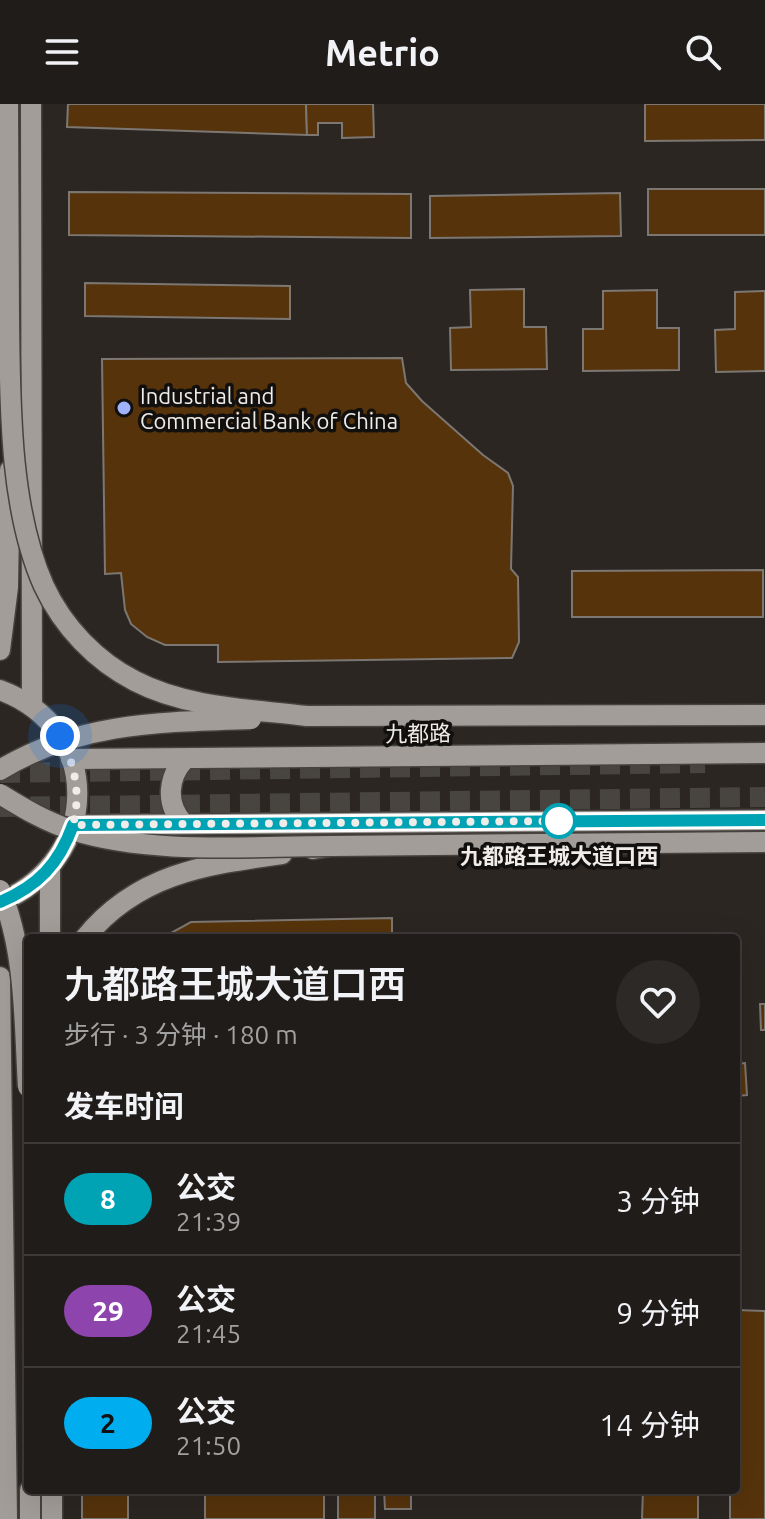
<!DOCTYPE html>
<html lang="zh">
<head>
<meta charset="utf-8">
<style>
	body { margin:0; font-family:Ubuntu,"Noto Sans SC",sans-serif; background:#2d2927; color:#f1f3f6; height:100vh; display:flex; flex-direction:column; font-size:30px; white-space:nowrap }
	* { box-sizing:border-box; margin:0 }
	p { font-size:26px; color:#a2a1a2 }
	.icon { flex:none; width:44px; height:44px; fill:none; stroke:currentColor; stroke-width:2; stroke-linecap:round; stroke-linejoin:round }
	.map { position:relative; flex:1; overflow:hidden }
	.sheet { position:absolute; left:24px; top:830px; width:716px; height:560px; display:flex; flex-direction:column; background:#201c1a; border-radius:8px; box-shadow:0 8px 32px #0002,0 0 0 2px #3d3a39 }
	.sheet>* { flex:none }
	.badge { padding:0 16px; border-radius:26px; font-size:28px; line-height:52px }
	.you { position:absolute; width:40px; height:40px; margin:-20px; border:6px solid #fff; border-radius:50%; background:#1a73e8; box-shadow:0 0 0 12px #1a73e833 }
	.map>.badge { position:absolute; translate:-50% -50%; box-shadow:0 0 0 4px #fff }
	h2 { padding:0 40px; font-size:30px; line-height:72px }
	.round { display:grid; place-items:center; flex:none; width:84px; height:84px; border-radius:42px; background:#2d2927 }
	.summary { display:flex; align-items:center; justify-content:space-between; height:136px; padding:0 40px }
	h1 { font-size:38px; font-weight:600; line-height:60px }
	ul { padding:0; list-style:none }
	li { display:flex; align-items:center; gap:24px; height:112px; padding:0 40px; border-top:2px solid #3d3a39 }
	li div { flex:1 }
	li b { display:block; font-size:30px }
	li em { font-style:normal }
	li .badge { min-width:88px; font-weight:700; text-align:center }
	header { display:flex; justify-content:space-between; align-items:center; height:104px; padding:0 40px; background:#201c1a; font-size:36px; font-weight:600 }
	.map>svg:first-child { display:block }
	.building { fill:#56330b; stroke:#7c7772; stroke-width:2 }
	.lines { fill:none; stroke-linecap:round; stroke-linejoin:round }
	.major-tunnel { stroke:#484440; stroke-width:20; stroke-dasharray:20 10; stroke-linecap:butt }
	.major-casing { stroke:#46423e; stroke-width:23 }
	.major { stroke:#a29d99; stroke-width:20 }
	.major-bridge-casing { stroke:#46423e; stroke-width:23; stroke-linecap:butt }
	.major-bridge { stroke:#a29d99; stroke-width:20 }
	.line-casing { stroke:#fff; stroke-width:18 }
	.line { stroke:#00a3b4; stroke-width:12 }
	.walk { stroke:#efece9; stroke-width:8; stroke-dasharray:0 14.4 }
	.poi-dot { fill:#a1b2fd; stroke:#12100e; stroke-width:3 }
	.stop-dot { fill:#fff; stroke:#00a3b4; stroke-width:4 }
	.labels { text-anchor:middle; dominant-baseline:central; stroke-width:7; stroke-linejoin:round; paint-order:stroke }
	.poi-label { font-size:22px; fill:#efece9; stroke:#12100e; text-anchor:start }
	.street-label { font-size:22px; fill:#efece9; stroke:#12100e }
	.stop-label { font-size:22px; font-weight:bold; fill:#efece9; stroke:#12100e }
</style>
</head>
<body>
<header><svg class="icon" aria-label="menu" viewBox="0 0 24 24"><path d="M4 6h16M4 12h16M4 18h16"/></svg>Metrio<svg class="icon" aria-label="search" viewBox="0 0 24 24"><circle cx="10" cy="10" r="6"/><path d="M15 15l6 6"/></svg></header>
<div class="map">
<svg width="765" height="1415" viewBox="0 0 765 1415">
	<rect width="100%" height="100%" fill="#2b2622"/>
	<g class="building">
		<polygon points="68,0 306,0 307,31 67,23"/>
		<polygon points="306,0 373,0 374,33 342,34 342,19 318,19 318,31 307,31"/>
		<polygon points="645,0 765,0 765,36 645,37"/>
		<rect x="648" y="85" width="117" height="46"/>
		<polygon points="69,88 411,90 411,134 69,131"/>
		<polygon points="620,89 621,132 430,134 430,92"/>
		<polygon points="85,179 290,182 290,215 85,212"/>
		<polygon points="524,185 524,223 546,223 547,265 451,266 450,224 471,223 470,186"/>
		<polygon points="657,186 657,224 679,224 679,266 583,267 583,225 603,225 603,187"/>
		<polygon points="765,187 765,267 716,268 715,226 735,225 735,188"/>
		<polygon points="402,254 406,279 422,297 483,351 508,369 513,382 511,465 518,473 519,538 512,554 218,558 218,541 165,541 147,533 131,520 125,506 121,469 105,470 102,255"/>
		<polygon points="763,466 763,513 572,513 572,467"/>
		<polygon points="392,814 392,834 162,834 191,818"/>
		<polygon points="760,900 765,900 765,926 761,926"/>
		<polygon points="745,959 747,991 736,992 736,960"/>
		<polygon points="736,1206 765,1207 765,1415 730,1415 730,1386 736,1386"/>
		<rect x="82" y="1386" width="46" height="29"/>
		<rect x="205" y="1386" width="119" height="29"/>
		<rect x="338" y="1386" width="37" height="29"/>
		<polygon points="384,1386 411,1386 411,1405 385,1405"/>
		<polygon points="643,1386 698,1386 698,1415 642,1415"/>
	</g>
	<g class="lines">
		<g class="major-tunnel">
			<polyline points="0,669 705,659"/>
			<polyline points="0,703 765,693"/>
		</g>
		<g class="major-casing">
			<g id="major">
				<polyline points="31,0 32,602"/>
				<polyline points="0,546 8,483 10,366"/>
				<path d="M0 586C105 625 101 756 0 798"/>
				<polyline points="307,612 765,611"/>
				<polyline points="71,655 765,649"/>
				<path d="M183 719C165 699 168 673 185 655"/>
				<polyline points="73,721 765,716"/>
				<polyline points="313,745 331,742 765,738"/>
				<polyline points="50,766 50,834"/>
				<path d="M85 834C137 770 204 761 282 750"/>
				<polyline points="0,873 7,1415"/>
				<polyline points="52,1386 52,1415"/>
				<polyline points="30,1415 30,1386"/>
			</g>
		</g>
		<use href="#major" class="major"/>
		<g class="major-bridge-casing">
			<g id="major-bridge">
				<path d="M8 0C8 71 9 142 9 213 10 297 9 404 44 482 63 523 96 557 135 577 187 604 250 605 307 612"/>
				<path d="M0 666C78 618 162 618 251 615"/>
				<path d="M0 690C23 704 46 718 72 726 151 751 248 742 331 742"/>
				<path d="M0 786C26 846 24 919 28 983"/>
			</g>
		</g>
		<use href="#major-bridge" class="major-bridge"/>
	</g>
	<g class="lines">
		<g class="line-casing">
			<path id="line" d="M0 798C38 782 59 760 73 721L765 716"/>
		</g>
		<use href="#line" class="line"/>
		<path class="walk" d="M60 632C75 661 81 689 73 721L559 717"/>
	</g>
	<circle class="poi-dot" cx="124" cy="304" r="8"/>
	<circle class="stop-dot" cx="559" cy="717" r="16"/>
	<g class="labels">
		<g class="poi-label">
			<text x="140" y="291">Industrial and<tspan x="140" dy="25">Commercial Bank of China</tspan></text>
		</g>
		<g class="street-label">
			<text transform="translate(418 629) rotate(-1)">九都路</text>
		</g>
		<g class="stop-label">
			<text x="559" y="751">九都路王城大道口西</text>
		</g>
	</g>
</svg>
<div class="you" style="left:60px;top:632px"></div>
<section class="sheet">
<div class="summary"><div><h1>九都路王城大道口西</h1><p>步行 · 3 分钟 · 180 m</p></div><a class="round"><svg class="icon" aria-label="heart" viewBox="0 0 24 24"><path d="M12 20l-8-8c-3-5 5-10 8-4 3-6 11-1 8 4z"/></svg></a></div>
<h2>发车时间</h2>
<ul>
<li><span class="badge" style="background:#00a3b4;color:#fff">8</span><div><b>公交</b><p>21:39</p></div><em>3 分钟</em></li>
<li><span class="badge" style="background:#8e44ad;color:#fff">29</span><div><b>公交</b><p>21:45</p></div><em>9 分钟</em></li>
<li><span class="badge" style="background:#00aeef;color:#111">2</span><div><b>公交</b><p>21:50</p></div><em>14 分钟</em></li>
</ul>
</section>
</div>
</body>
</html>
